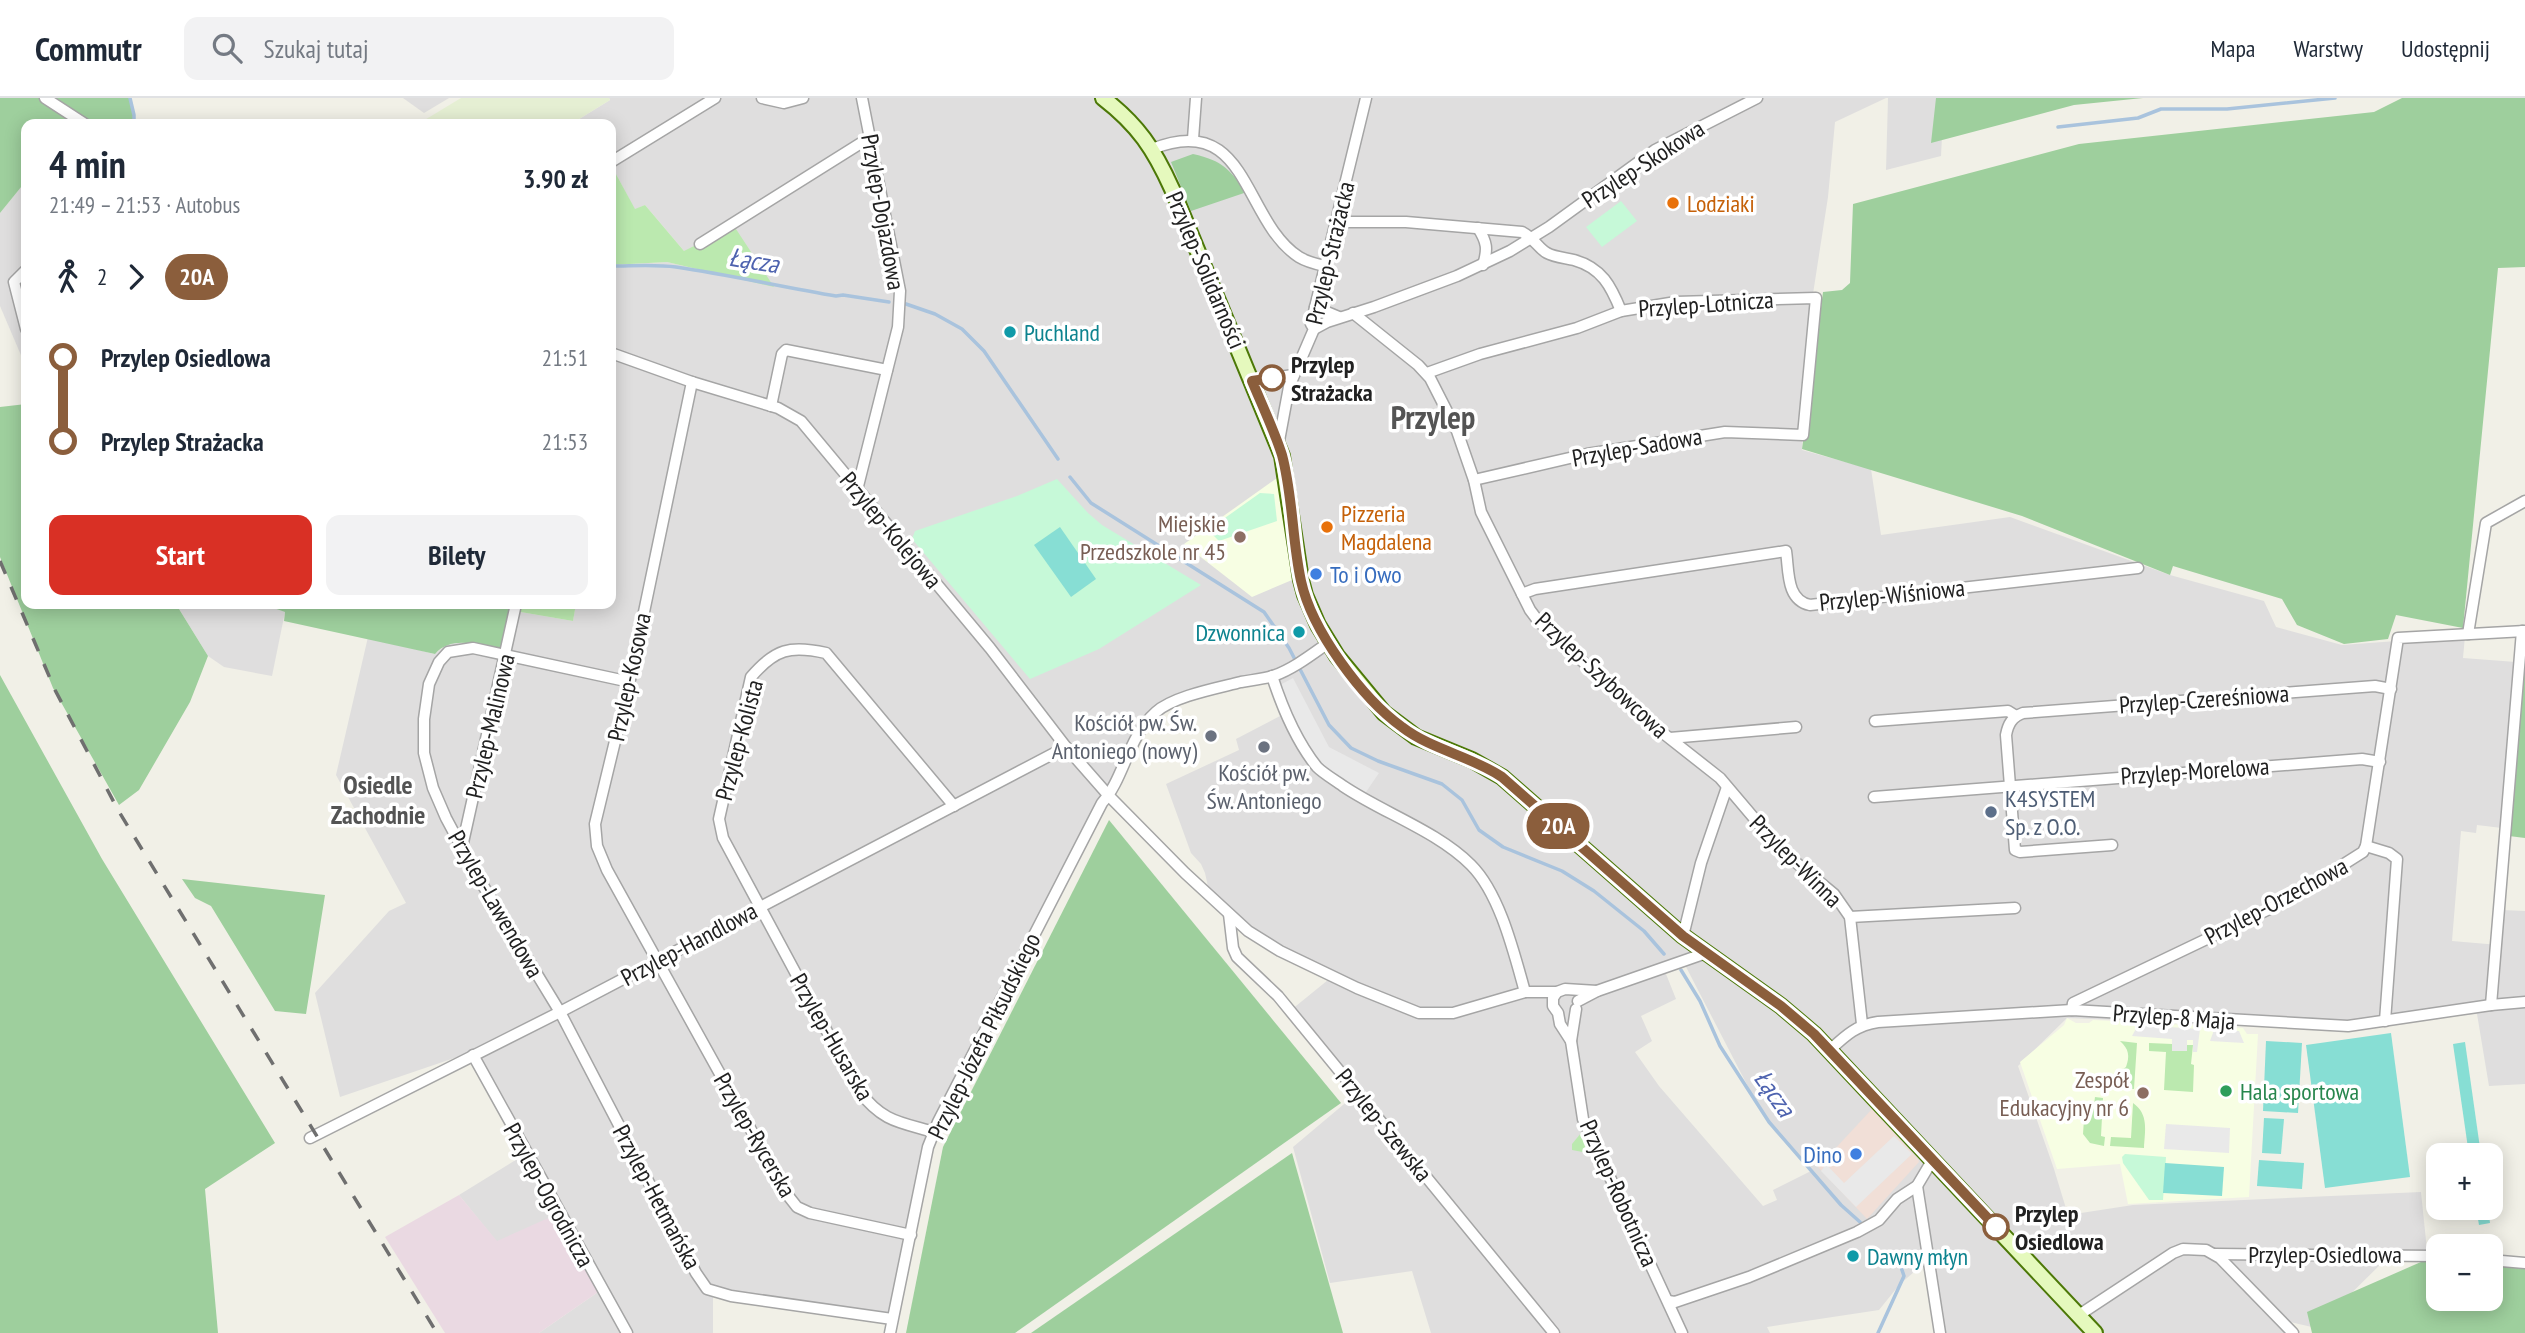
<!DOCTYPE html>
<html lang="pl">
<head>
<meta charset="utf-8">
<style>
	body { margin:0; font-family:"PT Sans Narrow",sans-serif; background:#f2f2f3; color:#1f2937; height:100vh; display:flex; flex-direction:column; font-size:26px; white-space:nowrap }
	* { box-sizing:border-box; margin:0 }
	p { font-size:23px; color:#747a83 }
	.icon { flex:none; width:38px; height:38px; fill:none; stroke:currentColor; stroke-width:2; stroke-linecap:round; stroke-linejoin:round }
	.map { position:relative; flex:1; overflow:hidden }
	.drawer { position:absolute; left:21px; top:21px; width:595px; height:490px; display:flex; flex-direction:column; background:#fff; border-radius:14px; box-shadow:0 4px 18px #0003 }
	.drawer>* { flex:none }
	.badge { padding:0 14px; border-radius:23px; font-size:24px; line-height:46px }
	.controls { position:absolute; left:2426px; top:1045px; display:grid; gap:14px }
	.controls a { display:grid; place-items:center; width:77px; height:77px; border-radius:14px; background:#fff; box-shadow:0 4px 18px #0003; font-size:35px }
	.map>.badge { position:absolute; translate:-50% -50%; box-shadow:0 0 0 4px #fff }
	.legs { display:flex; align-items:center; gap:10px; height:77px; padding:0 28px; font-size:23px }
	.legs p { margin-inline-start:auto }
	.head { display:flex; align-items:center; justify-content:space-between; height:119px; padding:0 28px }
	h1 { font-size:38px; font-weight:700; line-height:52px }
	.primary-button { display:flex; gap:14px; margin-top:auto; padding:14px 28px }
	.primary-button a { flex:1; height:80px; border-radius:14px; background:#d93025; color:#fff; font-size:28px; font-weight:700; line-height:80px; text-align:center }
	.primary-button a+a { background:#f2f2f3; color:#1f2937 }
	ul { padding:0 28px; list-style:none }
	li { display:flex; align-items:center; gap:24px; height:84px; font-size:26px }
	li i { display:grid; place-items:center; width:10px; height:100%; margin:0 9px; background:currentColor }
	li i::after { content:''; width:18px; height:18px; margin:-9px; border:5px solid; border-radius:50%; background:#fff }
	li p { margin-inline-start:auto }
	li:first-child i { background:linear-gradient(#0000 50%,currentColor 0) }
	li:last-child i { background:linear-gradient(currentColor 50%,#0000 0) }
	header { display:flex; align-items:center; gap:42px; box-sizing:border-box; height:98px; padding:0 35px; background:#fff; border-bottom:2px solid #e0e1e3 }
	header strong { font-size:33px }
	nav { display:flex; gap:38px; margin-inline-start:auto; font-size:24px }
	.search { width:490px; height:63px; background:#f2f2f3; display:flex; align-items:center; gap:18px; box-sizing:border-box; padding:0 24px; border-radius:14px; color:#747a83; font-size:26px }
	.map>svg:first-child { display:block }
	.residential { fill:#dfdede; fill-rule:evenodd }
	.commercial { fill:#f1dfd7 }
	.industrial { fill:#ead9e2 }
	.education { fill:#f7fee3 }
	.farmland { fill:#e5efd3 }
	.grass { fill:#bbe9af }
	.forest { fill:#9ecf9d }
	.park { fill:#c6f9d8 }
	.pitch { fill:#87ded4 }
	.parking { fill:#e9e9e9 }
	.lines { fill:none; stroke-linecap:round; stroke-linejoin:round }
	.stream { stroke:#a9c3dd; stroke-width:3.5 }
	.street-casing { stroke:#a5a5a5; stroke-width:13 }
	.secondary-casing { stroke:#4c7807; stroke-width:18 }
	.street { stroke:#fff; stroke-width:10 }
	.secondary { stroke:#e5f9bd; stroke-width:14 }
	.rail { stroke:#6f6f6f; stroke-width:3.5; stroke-dasharray:14 14; stroke-linecap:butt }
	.line-1-casing { stroke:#fff; stroke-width:16 }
	.line-1 { stroke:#8b5e3c; stroke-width:10 }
	.food-dot { fill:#e8710a; stroke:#fff; stroke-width:2.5 }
	.culture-dot { fill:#0f9aa8; stroke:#fff; stroke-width:2.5 }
	.stop-1-dot { fill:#fff; stroke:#8b5e3c; stroke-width:3.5 }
	.education-dot { fill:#8d6e63; stroke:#fff; stroke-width:2.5 }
	.shop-dot { fill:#3f7fe0; stroke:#fff; stroke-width:2.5 }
	.worship-dot { fill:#6b7280; stroke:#fff; stroke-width:2.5 }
	.service-dot { fill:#5c6f8a; stroke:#fff; stroke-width:2.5 }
	.leisure-dot { fill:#2e9e5b; stroke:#fff; stroke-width:2.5 }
	.labels { text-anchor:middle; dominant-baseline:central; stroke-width:7; stroke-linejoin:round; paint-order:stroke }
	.street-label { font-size:24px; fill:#212121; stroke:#fff }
	.food-label { font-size:24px; fill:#c56008; stroke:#fff; text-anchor:start }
	.culture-label { font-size:24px; fill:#0d838f; stroke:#fff; text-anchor:start }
	.stop-label { font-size:24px; font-weight:bold; fill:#212121; stroke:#fff; text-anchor:start }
	.education-label { font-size:24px; fill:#785e54; stroke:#fff; text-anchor:end }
	.shop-label { font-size:24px; fill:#366cbe; stroke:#fff; text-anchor:start }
	.worship-label { font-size:24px; fill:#5b616d; stroke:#fff; text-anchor:end }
	.service-label { font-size:24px; fill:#4e5e75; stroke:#fff; text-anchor:start }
	.leisure-label { font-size:24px; fill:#27864d; stroke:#fff; text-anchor:start }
	.water-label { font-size:26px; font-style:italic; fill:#4e63af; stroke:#fff }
	.neighbourhood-label { font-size:26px; font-weight:bold; fill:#545454; stroke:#fff }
	.district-label { font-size:32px; font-weight:bold; fill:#545454; stroke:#fff }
</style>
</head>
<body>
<header>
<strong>Commutr</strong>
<div class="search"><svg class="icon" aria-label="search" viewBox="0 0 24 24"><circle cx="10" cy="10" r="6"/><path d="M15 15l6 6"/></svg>Szukaj tutaj</div>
<nav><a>Mapa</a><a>Warstwy</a><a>Udostępnij</a></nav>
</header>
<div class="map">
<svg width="2525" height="1235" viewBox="0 0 2525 1235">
	<rect width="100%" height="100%" fill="#f1f0e7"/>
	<g class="residential">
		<polygon points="403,0 449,0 424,15"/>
		<path d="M609 0H1886L1835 24 1828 99 1806 241 1802 352 1871 371 1881 437 2010 419 2170 477 2264 503 2276 529 2342 547 2465 538 2463 560 2516 564 2502 730 2477 727 2476 735 2461 733 2452 843 2499 847 2502 812 2525 813V986L2489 988 2477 916 2346 925 2253 927 2067 920 2018 968 2054 1071 2068 1117 2133 1107 2421 1094 2428 1162 2387 1160 2316 1230 2282 1222 2297 1235H1939L1928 1162 1900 1186 1879 1212 1767 1229 1770 1235H1431L1412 1173 1330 1185 1293 1049 1356 996 1291 912 1328 882 1229 824 1211 802 1205 775 1201 766 1191 755 1166 686 1239 652 1236 641 1280 618 1267 577 1216 590 1212 597 1163 612 1143 627 931 1034 913 1097 891 1217 713 1199V1235H539L601 1192 497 1144 459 1097 522 1058 469 955 340 999 315 895 389 813 406 805 336 677 368 539 434 556 449 545 462 544 503 553 509 512 573 523 576 506H611V167L667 164 774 188 684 153 645 107 635 112 611 67V26H571L610 2ZM1684 865 1757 1006 1775 1034 1811 1073 1773 1092 1777 1102 1763 1108 1659 988 1635 954 1652 943 1641 918 1676 901 1664 871Z"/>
		<polygon points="1888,0 1944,0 1941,58 1886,72"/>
		<polygon points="26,83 26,269 0,208 0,115"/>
		<polygon points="186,506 262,506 285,514 272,578 224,569 208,558 179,511"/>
	</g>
	<polygon class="commercial" points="1872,1011 1918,1061 1919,1064 1867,1121 1818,1069"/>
	<polygon class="industrial" points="459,1097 497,1143 555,1117 601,1192 539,1235 445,1235 385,1139"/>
	<g class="education">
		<polygon points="1277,380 1292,482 1252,499 1184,446"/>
		<polygon points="2067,920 2076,925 2089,925 2093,922 2243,930 2247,936 2258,936 2249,1099 2128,1106 2120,1066 2057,1071 2020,964 2064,927"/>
	</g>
	<polygon class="farmland" points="461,0 609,0 610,2 571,26 418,26"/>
	<g class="grass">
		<polygon points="611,67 635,111 645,107 684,153 734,128 774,189 667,164 611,167"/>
		<polygon points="509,506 576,506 573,523 509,512"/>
		<path d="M2120 943 2137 945 2134 991 2124 990 2125 981 2115 980V977L2126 969C2130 958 2129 951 2120 943Z"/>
		<polygon points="2149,945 2172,946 2173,953 2187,953 2187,947 2193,947 2191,966 2194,967 2193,994 2164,992 2166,954 2149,953"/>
		<polygon points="2095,999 2103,1000 2101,1038 2105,1039 2104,1048 2090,1045 2083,1036 2085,1007 2094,1007"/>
		<path d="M2133 1005C2149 1016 2145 1033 2144 1050L2110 1048 2111 1039 2131 1040Z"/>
		<polygon points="1581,1035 1585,1038 1591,1050 1588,1055 1572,1052 1572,1046"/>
	</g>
	<g class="forest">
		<polygon points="0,0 130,0 134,17 134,26 26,26 26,83 0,115"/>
		<polygon points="1936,0 2143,0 2074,7 1931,45"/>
		<polygon points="2402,0 2525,0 2525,169 2498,170 2463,530 2396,517 2388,541 2344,546 2297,527 2282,501 2173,468 2170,477 2022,418 1802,351 1823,194 1842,192 1850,185 1853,106 2079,46 2374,14"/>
		<path d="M1193 56C1224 63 1228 71 1247 94L1191 113 1171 64Z"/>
		<polygon points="26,306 26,506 186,506 179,511 208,558 190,604 139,692 119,707 53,590 0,459 0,309"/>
		<path d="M262 506H509L504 553C481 548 453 536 435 556L284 523 285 514Z"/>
		<polygon points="2525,568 2525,740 2509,738"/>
		<polygon points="0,577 102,761 275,1045 205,1091 218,1235 0,1235"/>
		<polygon points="1109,722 1341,1005 1015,1235 906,1235 943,1049"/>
		<polygon points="182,781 325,797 306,916 275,913 211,808 195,800"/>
		<polygon points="1292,1055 1343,1235 1031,1235"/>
		<polygon points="2430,1160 2438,1161 2438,1200 2490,1200 2490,1165 2525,1168 2525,1235 2312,1235 2307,1214"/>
	</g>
	<g class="park">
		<polygon points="1621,103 1637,123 1602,149 1586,129"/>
		<polygon points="1057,381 1088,415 1102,427 1201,487 1099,551 1030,581 912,441 915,433 1017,398"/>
		<polygon points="1260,395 1274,396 1277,423 1219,443 1208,432"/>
		<polygon points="2125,1056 2166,1059 2163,1102 2149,1102 2123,1065 2122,1059"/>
	</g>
	<g class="pitch">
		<polygon points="1060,429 1096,481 1071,499 1034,447"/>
		<polygon points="2391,935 2410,1079 2325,1090 2306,947"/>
		<polygon points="2266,943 2302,945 2298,1015 2263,1013"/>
		<polygon points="2465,944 2481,1057 2469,1057 2453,946"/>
		<polygon points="2264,1020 2284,1021 2281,1056 2262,1055"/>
		<polygon points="2259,1062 2304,1065 2302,1091 2257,1088"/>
		<polygon points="2165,1065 2224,1069 2222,1098 2163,1095"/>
		<polygon points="2476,1110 2488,1110 2490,1125 2479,1127"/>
	</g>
	<g class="parking">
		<polygon points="1293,580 1329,649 1379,675 1364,697 1322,669 1289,612 1281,592 1280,587"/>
		<polygon points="2138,927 2200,931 2197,954 2193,954 2193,942 2187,942 2187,953 2172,953 2172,941 2132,938"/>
		<polygon points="2214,932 2239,933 2244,945 2210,943"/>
		<polygon points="2166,1026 2230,1030 2229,1055 2164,1051"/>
		<polygon points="1894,1038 1912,1056 1856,1109 1821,1073 1826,1066 1844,1085"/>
	</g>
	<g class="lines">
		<g class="stream">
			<polyline points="130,0 134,17 134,26"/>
			<polyline points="2058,29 2138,20 2161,11 2227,11 2335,0"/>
			<path d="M611 168C632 168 655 166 676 169 730 177 783 189 836 198L843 197 889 204"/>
			<polyline points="906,206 935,216 962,231 984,253 1058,361"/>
			<polyline points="1070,379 1091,405 1264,514 1289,550 1329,627 1351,650 1378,663 1442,686 1462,702 1479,732 1503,749 1562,773 1594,793 1644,833 1664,856"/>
			<polyline points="1681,872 1700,903 1720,948 1769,1024 1841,1107 1860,1124"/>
			<polyline points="1878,1235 1904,1178 1898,1160"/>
		</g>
		<g class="street-casing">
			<g id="street">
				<polyline points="45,0 85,26"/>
				<polyline points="762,0 784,5 803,0"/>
				<polyline points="1193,41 1196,0"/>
				<path d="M1152 51C1249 12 1242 122 1299 159 1307 164 1316 166 1325 168"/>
				<polyline points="611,64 715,0"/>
				<path d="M1337 124H1406L1522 134C1535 141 1538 150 1547 155 1554 159 1566 160 1574 162 1602 170 1611 188 1621 213"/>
				<path d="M1478 130C1487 144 1488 151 1483 167"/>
				<polyline points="700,146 869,40"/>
				<polyline points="26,172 14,184 26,231"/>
				<polyline points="1315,209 1339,219"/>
				<polyline points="1353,215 1418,267 1430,280 1457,333 1474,382 1481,414 1530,512 1539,524 1654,628 1720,680 1781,752 1834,796 1850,819 1862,926"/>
				<polyline points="1314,231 1327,224 1374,209 1457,178 1510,153 1549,129 1655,52 1757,0"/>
				<polyline points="611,255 692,284 778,310 801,323 990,550 1066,649 1109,698 1185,775 1248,833 1280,853 1357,890 1419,915 1453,915 1525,894 1557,894 1565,891 1597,893"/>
				<polyline points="1427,275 1480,256 1577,230 1621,213 1676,204 1816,200 1803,337 1725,334 1587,356 1474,382"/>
				<polyline points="1252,283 1293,277"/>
				<polyline points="692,284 630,581 595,726 597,748 607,772 786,1095 797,1109 810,1115 911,1137"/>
				<polyline points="771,308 782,256 786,252 887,272"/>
				<polyline points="1278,348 1289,289 1314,231 1311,226 1366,0"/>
				<polyline points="857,392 898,229 900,193 862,0"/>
				<path d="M1522 496 1535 491 1786 453C1789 473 1786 502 1810 507L2138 470"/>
				<polyline points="2468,536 2486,425 2525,403"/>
				<path d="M1272 578C1282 609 1297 644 1317 669 1324 676 1335 682 1343 688 1383 715 1437 733 1471 767 1500 796 1514 855 1525 894"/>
				<polyline points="630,581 621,582 473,550 448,554 439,564 429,586 424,621 424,655 433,690 446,720 476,776 560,914 696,1175 707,1191 731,1198 892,1221"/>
				<polyline points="1875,623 2008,613 2016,618"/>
				<polyline points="1670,640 1796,629"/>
				<polyline points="1874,699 2362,661 2380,664"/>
				<path d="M2112 747 2020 754 2015 752 2006 637C2008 626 2012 619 2023 615L2375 588 2391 591"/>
				<polyline points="2366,748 2389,755 2397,761 2385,923"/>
				<polyline points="462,749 516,506"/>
				<polyline points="1229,816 1233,850 1237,859 1278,898 1554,1235"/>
				<polyline points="1850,819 2015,810"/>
				<polyline points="1683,838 1701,765 1727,689"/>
				<polyline points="1557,894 1553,900 1553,908 1558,915 1560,926 1571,943"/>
				<polyline points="1578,903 1597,893 1706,855"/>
				<polyline points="2491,907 2522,533"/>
				<polyline points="1576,911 1571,943 1583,1021 1682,1235"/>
				<polyline points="2072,912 2073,905 2284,804 2363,754 2366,748 2398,540 2525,533"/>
				<path d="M1831 951C1846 937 1857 927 1878 924L2072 912 2348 928 2491 907 2525 904"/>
				<polyline points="473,957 627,1235"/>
				<path d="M934 1034C899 1024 883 1024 859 993L723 740 719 721 751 579C775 551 790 547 826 555L954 708"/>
				<polyline points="310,1040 560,914 1066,649"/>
				<polyline points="1917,1088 1940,1235"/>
				<polyline points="2214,1156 2438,1158"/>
				<polyline points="2490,1162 2525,1165"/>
				<polyline points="1668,1203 1675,1204 1749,1179 1857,1134 1879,1122 1897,1101 1917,1088 1933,1061"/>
				<polyline points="2079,1217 2173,1155 2183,1151 2206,1152 2220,1160 2293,1235"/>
				<path d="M890 1235 928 1049 938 1024 1102 705C1125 679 1127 640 1156 614 1174 598 1218 590 1241 584 1252 582 1263 581 1273 578 1293 571 1311 557 1328 545"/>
			</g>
		</g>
		<g class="secondary-casing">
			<path id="secondary" d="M1103 0C1138 27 1154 51 1172 91L1282 358 1301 482 1305 497 1318 527 1337 558 1384 615 1416 639 1472 662 1502 679 1683 838 1781 908 1814 936 2095 1235"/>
		</g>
		<use href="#street" class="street"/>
		<use href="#secondary" class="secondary"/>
		<polyline class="rail" points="0,463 55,592 118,712 437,1235"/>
	</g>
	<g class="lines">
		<g class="line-1-casing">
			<path id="line-1" d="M1272 280 1252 283C1262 307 1274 332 1282 357 1293 398 1292 442 1301 483 1312 533 1362 600 1402 629 1432 652 1471 658 1502 679L1683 838 1781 908 1814 936 1996 1129"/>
		</g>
		<use href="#line-1" class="line-1"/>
	</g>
	<g class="food-dot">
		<circle cx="1673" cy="105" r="7"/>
		<circle cx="1327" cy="429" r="7"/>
	</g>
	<g class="culture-dot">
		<circle cx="1010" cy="234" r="7"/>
		<circle cx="1299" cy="534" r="7"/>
		<circle cx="1853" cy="1158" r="7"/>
	</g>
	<g class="stop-1-dot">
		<circle cx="1272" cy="280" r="12"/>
		<circle cx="1996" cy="1129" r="12"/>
	</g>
	<g class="education-dot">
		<circle cx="1240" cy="439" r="7"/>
		<circle cx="2143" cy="995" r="7"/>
	</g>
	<g class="shop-dot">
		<circle cx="1316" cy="476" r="7"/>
		<circle cx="1856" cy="1056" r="7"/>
	</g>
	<g class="worship-dot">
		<circle cx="1211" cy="638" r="7"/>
		<circle cx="1264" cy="649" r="7"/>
	</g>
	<circle class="service-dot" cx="1991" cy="714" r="7"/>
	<circle class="leisure-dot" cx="2226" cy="993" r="7"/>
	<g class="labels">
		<g class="street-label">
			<text transform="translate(1643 66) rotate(-33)">Przylep-Skokowa</text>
			<text transform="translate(883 114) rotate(80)">Przylep-Dojazdowa</text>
			<text transform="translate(1330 155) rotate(-77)">Przylep-Strażacka</text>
			<text transform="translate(1206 172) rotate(67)">Przylep-Solidarności</text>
			<text transform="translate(1706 206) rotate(-4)">Przylep-Lotnicza</text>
			<text transform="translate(1637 349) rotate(-10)">Przylep-Sadowa</text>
			<text transform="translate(891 432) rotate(50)">Przylep-Kolejowa</text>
			<text transform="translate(1892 497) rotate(-6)">Przylep-Wiśniowa</text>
			<text transform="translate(1602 577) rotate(43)">Przylep-Szybowcowa</text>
			<text transform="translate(629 579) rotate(-78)">Przylep-Kosowa</text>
			<text transform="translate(2204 601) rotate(-4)">Przylep-Czereśniowa</text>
			<text transform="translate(490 628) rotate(-77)">Przylep-Malinowa</text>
			<text transform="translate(739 642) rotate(-75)">Przylep-Kolista</text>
			<text transform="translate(2195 673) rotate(-4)">Przylep-Morelowa</text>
			<text transform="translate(1796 763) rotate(45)">Przylep-Winna</text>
			<text transform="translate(2276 803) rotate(-28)">Przylep-Orzechowa</text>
			<text transform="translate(496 806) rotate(60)">Przylep-Lawendowa</text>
			<text transform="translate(689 846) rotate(-28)">Przylep-Handlowa</text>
			<text transform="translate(2174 919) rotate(4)">Przylep-8 Maja</text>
			<text transform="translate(984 938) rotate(-64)">Przylep-Józefa Piłsudskiego</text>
			<text transform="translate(832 939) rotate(60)">Przylep-Husarska</text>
			<text transform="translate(1384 1027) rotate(51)">Przylep-Szewska</text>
			<text transform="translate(755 1037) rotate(60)">Przylep-Rycerska</text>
			<text transform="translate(1619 1095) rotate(66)">Przylep-Robotnicza</text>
			<text transform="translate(549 1097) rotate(61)">Przylep-Ogrodnicza</text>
			<text transform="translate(657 1099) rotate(62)">Przylep-Hetmańska</text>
			<text x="2325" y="1156">Przylep-Osiedlowa</text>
		</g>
		<g class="food-label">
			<text x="1687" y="105">Lodziaki</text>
			<text x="1341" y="415">Pizzeria<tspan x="1341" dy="28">Magdalena</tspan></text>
		</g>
		<g class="culture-label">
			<text x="1024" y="234">Puchland</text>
			<text x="1285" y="534" text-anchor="end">Dzwonnica</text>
			<text x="1867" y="1158">Dawny młyn</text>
		</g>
		<g class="stop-label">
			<text x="1291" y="266">Przylep<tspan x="1291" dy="28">Strażacka</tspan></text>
			<text x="2015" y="1115">Przylep<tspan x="2015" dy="28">Osiedlowa</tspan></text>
		</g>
		<g class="education-label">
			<text x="1226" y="425">Miejskie<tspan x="1226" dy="28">Przedszkole nr 45</tspan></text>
			<text x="2129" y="981">Zespół<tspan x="2129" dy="28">Edukacyjny nr 6</tspan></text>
		</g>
		<g class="shop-label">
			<text x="1330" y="476">To i Owo</text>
			<text x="1842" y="1056" text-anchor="end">Dino</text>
		</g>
		<g class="worship-label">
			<text x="1197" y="624">Kościół pw. Św.<tspan x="1197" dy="28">Antoniego (nowy)</tspan></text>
			<text x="1264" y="674" text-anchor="middle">Kościół pw.<tspan x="1264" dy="28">Św. Antoniego</tspan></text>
		</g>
		<g class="service-label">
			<text x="2005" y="700">K4SYSTEM<tspan x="2005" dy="28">Sp. z O.O.</tspan></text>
		</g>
		<g class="leisure-label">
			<text x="2240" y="993">Hala sportowa</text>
		</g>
		<g class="water-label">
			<text transform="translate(754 162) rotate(9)">Łącza</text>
			<text transform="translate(1775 995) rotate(55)">Łącza</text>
		</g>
		<g class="neighbourhood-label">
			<text x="378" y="686">Osiedle<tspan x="378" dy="30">Zachodnie</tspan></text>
		</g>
		<g class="district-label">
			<text x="1433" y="319">Przylep</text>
		</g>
	</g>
</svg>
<div class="controls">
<a>+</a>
<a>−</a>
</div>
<b class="badge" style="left:1558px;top:728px;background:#8b5e3c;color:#fff">20A</b>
<section class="drawer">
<div class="head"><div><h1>4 min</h1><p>21:49 – 21:53 · Autobus</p></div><b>3.90 zł</b></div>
<div class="legs"><svg class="icon" aria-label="walk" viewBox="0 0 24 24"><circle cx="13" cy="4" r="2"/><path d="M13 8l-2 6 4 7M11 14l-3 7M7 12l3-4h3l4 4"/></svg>2<svg class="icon" aria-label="forward" viewBox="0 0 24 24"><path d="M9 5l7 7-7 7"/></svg><b class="badge" style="background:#8b5e3c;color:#fff">20A</b></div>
<ul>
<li><i style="color:#8b5e3c"></i><b>Przylep Osiedlowa</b><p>21:51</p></li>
<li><i style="color:#8b5e3c"></i><b>Przylep Strażacka</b><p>21:53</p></li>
</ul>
<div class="primary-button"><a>Start</a><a>Bilety</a></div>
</section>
</div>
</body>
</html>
